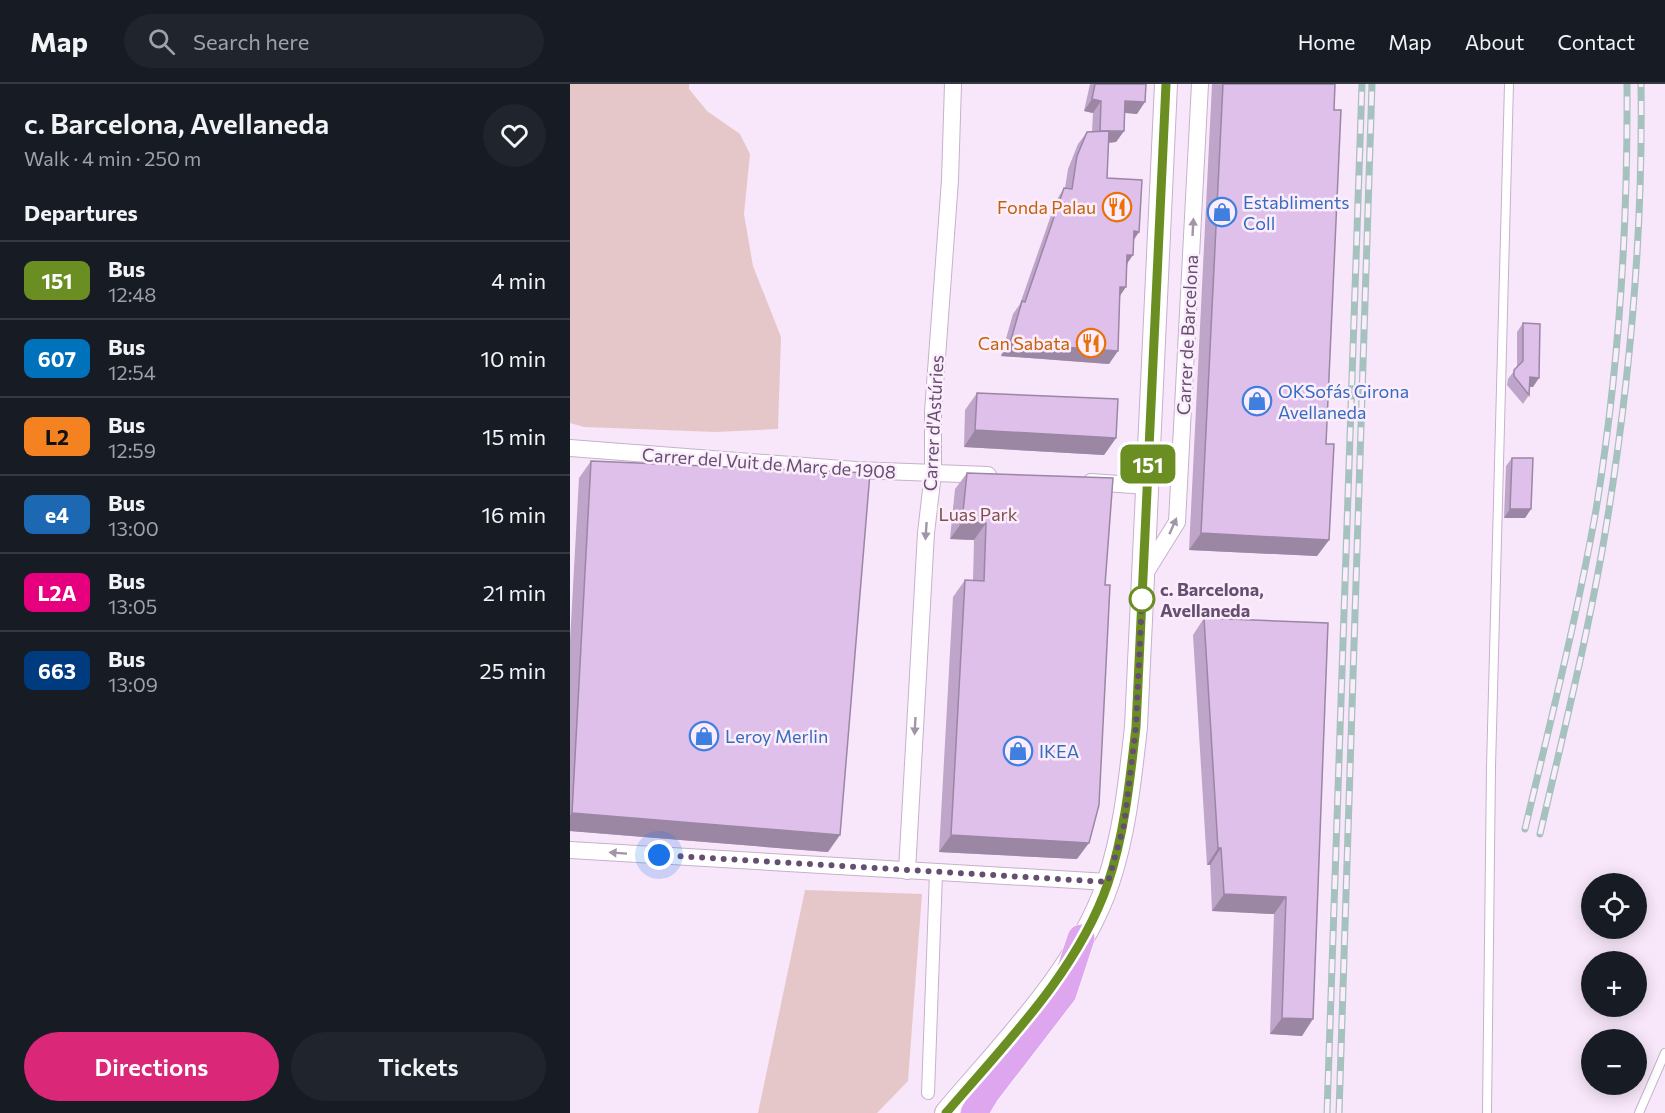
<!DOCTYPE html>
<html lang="en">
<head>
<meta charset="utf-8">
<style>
	body { margin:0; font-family:Commissioner,sans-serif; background:#20242c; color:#f1f3f6; height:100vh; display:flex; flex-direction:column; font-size:22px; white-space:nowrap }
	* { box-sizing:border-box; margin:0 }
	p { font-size:20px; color:#9ea1a6 }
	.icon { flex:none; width:33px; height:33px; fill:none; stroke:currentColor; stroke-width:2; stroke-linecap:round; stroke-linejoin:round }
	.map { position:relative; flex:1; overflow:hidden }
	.panel { display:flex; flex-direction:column; background:#171b24; width:570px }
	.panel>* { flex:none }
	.badge { padding:0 12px; border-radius:9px; font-size:21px; line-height:39px }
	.tools { position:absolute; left:1011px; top:789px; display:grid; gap:12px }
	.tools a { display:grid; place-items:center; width:66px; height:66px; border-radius:50%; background:#171b24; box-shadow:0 3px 15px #0003; font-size:30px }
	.you { position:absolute; width:30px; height:30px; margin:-15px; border:4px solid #fff; border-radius:50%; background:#1a73e8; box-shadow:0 0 0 9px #1a73e833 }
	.map>.badge { position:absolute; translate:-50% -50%; box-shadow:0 0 0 3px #fff }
	h2 { padding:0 24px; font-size:22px; line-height:54px }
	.round { display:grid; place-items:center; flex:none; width:63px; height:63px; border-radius:32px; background:#20242c }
	.summary { display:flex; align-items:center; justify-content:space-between; height:102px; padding:0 24px }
	h1 { font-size:28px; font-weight:600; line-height:45px }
	.action { display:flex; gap:12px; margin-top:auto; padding:12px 24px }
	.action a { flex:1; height:69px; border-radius:36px; background:#db2777; color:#fff; font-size:24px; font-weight:600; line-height:69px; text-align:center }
	.action a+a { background:#20242c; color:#f1f3f6 }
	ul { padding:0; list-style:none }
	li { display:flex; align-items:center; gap:18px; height:78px; padding:0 24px; border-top:2px solid #363941 }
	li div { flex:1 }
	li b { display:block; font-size:22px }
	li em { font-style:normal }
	li .badge { min-width:66px; font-weight:700; text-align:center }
	header { display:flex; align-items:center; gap:36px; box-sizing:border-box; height:84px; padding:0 30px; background:#171b24; border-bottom:2px solid #363941 }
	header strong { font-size:28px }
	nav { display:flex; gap:33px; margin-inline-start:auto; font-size:21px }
	.search { width:420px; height:54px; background:#20242c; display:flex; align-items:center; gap:15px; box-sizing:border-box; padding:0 21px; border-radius:33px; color:#9ea1a6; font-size:22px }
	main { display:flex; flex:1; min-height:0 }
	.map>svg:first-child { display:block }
	.green { fill:#e6c7c9 }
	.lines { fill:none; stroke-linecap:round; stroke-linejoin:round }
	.service-casing { stroke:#c6b1cc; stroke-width:10 }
	.pedestrian-casing { stroke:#c6b1cc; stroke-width:14 }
	.minor-casing { stroke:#c6b1cc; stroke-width:18 }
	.secondary-casing { stroke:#c7afce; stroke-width:24 }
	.trunk-casing { stroke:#fff; stroke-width:28 }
	.service { stroke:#fff; stroke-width:8 }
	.pedestrian { stroke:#fff; stroke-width:12 }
	.minor { stroke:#fff; stroke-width:16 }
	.secondary { stroke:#fff; stroke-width:22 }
	.trunk { stroke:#dea6ee; stroke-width:27 }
	.rail-casing { stroke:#a6c2be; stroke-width:7 }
	.rail { stroke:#fcedfd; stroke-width:4.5; stroke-dasharray:14; stroke-linecap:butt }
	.wall { fill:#bfa5c9 }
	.shaded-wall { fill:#9b86a4 }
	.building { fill:#dec0ea; stroke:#9b86a4; stroke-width:1.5 }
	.oneway { fill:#a395a9 }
	.line-casing { stroke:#fff; stroke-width:14 }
	.line { stroke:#6b8e23; stroke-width:9 }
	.walk { stroke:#654e70; stroke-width:6; stroke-dasharray:0 10.8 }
	.stop-dot { fill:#fff; stroke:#6b8e23; stroke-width:3 }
	.labels { text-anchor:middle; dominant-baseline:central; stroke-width:5; stroke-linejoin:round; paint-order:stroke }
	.shop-label { font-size:18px; fill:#366cbe; stroke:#fcedfd; text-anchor:start }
	.food-label { font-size:18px; fill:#c56008; stroke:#fcedfd; text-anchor:end }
	.street-label { font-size:18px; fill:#654e70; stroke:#fcedfd }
	.park-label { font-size:18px; fill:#7f4f4e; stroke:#fcedfd }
	.stop-label { font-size:18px; font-weight:bold; fill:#654e70; stroke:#fcedfd; text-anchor:start }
</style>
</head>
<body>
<header>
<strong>Map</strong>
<div class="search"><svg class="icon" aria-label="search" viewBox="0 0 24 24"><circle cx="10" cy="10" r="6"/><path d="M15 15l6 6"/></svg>Search here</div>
<nav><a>Home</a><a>Map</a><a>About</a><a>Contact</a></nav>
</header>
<main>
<section class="panel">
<div class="summary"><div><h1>c. Barcelona, Avellaneda</h1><p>Walk · 4 min · 250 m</p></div><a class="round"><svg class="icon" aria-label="heart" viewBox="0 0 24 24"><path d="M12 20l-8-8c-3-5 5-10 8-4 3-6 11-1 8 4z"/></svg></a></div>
<h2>Departures</h2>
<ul>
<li><span class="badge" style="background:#6b8e23;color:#fff">151</span><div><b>Bus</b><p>12:48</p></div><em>4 min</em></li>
<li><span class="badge" style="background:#0072bc;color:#fff">607</span><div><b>Bus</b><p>12:54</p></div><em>10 min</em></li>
<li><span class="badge" style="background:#f58220;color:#111">L2</span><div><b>Bus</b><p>12:59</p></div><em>15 min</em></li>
<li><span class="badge" style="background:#1d68b3;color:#fff">e4</span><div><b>Bus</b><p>13:00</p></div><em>16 min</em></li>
<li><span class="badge" style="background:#e6007e;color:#fff">L2A</span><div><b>Bus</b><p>13:05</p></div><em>21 min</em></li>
<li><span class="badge" style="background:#003b80;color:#fff">663</span><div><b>Bus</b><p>13:09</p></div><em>25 min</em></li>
</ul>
<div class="action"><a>Directions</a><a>Tickets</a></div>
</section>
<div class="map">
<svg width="1095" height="1029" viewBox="0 0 1095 1029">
	<rect width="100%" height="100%" fill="#f8e7fa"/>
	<g class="green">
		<polygon points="0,0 119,0 119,5 137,27 170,50 180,70 174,130 183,182 211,253 208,345 146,348 14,343 0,339"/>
		<polygon points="235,806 352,810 338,997 307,1029 188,1029"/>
	</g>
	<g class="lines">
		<g class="service-casing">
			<g id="service">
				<polyline points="917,1029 921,683 939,0"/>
				<polyline points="1069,1029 1095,969"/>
			</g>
		</g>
		<g class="pedestrian-casing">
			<polyline id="pedestrian" points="358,1009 366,789"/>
		</g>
		<g class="minor-casing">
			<g id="minor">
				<polyline points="0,364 286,386 418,391"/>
				<polyline points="521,398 577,402"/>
				<polyline points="574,491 607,438 630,0"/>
				<polyline points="0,766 538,798"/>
				<polyline points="337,787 356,449 363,389 363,328 380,96 383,0"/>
			</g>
		</g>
		<g class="secondary-casing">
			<path id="secondary" d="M376 1029C434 960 508 887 538 799 555 748 560 696 566 643L596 0"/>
		</g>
		<g class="trunk-casing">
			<polyline id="trunk" points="404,1029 416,1009 493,909 511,854"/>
		</g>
		<use href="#service" class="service"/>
		<use href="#pedestrian" class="pedestrian"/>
		<use href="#minor" class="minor"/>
		<use href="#secondary" class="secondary"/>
		<use href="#trunk" class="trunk"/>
		<g class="rail-casing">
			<g id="rail">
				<path d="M955 745C980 639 1007 533 1026 426 1049 285 1058 142 1057 0"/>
				<path d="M970 750C995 642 1022 535 1039 425 1061 285 1073 142 1071 0"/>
				<polyline points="757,1029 792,0"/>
				<polyline points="769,1029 802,0"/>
			</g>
		</g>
		<use href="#rail" class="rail"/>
	</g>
	<g class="wall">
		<polygon points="520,0 576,0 567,30 555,29 554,47 546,58 538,59 537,94 563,156 550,213 539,280 431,272 443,230 450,220 486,117 494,104 495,104 498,85 508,60 517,48 522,47 523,29 514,27"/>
		<polygon points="642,0 765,0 756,360 759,456 747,472 619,466"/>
		<polygon points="953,239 963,303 959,303 959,311 953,320 937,301 938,295 947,283 947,248"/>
		<polygon points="407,309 546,354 534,371 394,363 395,326"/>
		<polygon points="942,374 961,425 955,434 934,434 936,382"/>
		<polygon points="21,377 258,768 0,747 0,557 9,394"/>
		<polygon points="397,389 543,394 507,775 369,768 383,513 395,496 403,496 404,456 380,455 385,405"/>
		<polygon points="634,534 758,539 732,952 700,950 704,830 642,827 640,781 637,781 623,551"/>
	</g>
	<g class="shaded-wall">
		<polygon points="522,15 531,17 523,29 514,27"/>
		<polygon points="555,17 575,18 567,30 547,28"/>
		<polygon points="554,47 546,58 522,60 530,48"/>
		<polygon points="564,147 569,148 561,160"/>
		<polygon points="557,171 563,171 554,184"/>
		<polygon points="550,203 556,203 547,216"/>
		<polygon points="440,259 548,267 539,280 431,272"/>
		<polygon points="960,293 969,294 963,303 953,302"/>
		<polygon points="405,346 546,354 534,371 394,363"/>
		<polygon points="940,425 961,425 955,434 934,434"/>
		<polygon points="392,438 416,439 404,456 380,455"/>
		<polygon points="631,449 759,456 747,472 619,466"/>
		<polygon points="2,729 270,751 258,768 0,747 0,731"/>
		<polygon points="381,751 519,759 507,775 369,768"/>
		<polygon points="648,764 651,764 640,781 637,781"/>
		<polygon points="654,810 716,813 704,830 642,827"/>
		<polygon points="712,934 743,935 732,952 700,950"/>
	</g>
	<g class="building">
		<polygon points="525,0 576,0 575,18 555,17 554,47 530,47 531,17 522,15"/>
		<polygon points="653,0 765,0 764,26 771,26 756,360 764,360 759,456 631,449"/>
		<polygon points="539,47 537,94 572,96 569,148 564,147 563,171 557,171 556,203 550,203 548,267 440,259 452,217 455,218 494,104 502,105 507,72 517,48"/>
		<polygon points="953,239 970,240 969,294 960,293 959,311 944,292 944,286 953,277"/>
		<polygon points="407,309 548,315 546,354 405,346"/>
		<polygon points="942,374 963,374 961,425 940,425"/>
		<polygon points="21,377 300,389 270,751 2,729"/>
		<polygon points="397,389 543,394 535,501 540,501 529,721 519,759 381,751 395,496 414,497 416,439 392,438"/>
		<polygon points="634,534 758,539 743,935 712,934 716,813 654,810 651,764 648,764"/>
	</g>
	<defs><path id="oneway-solid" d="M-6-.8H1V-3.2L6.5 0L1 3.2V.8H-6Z" transform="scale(1.5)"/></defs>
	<g class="oneway">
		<use href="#oneway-solid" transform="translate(623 143) rotate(-87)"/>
		<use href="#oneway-solid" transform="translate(603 442) rotate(-66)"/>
		<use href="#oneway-solid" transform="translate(356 447) rotate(94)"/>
		<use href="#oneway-solid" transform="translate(345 642) rotate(93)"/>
		<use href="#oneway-solid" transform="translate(48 769) rotate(-176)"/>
	</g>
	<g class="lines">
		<g class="line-casing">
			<path id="line" d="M376 1029C435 960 508 887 538 799 555 748 560 695 566 643L596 0"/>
		</g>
		<use href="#line" class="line"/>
		<polyline class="walk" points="89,771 538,798 554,741 566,643 572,515"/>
	</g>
	<defs>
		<g id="restaurant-ring" transform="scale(1.5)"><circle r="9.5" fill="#fcedfd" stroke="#e8710a" stroke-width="1.5"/><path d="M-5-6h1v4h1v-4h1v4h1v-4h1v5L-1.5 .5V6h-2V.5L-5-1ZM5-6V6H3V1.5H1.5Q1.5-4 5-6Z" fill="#e8710a"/></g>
		<g id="shop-ring" transform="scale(1.5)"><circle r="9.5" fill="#fcedfd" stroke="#3f7fe0" stroke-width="1.5"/><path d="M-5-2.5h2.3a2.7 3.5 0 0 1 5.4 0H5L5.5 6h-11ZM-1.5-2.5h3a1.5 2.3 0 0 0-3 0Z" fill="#3f7fe0"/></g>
	</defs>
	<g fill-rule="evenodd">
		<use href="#restaurant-ring" x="547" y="123"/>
		<use href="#shop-ring" x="652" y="128"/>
		<use href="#restaurant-ring" x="521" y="259"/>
		<use href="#shop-ring" x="687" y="317"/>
		<use href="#shop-ring" x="134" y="652"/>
		<use href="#shop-ring" x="448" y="667"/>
	</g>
	<circle class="stop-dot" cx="572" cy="515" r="12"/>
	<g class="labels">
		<g class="shop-label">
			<text x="673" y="118">Establiments<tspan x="673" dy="21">Coll</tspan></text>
			<text x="708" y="307">OKSofás Girona<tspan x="708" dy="21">Avellaneda</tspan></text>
			<text x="155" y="652">Leroy Merlin</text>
			<text x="469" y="667">IKEA</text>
		</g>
		<g class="food-label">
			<text x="526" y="123">Fonda Palau</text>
			<text x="500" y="259">Can Sabata</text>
		</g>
		<g class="street-label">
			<text transform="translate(617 251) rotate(-87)">Carrer de Barcelona</text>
			<text transform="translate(363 339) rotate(-87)">Carrer d'Astúries</text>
			<text transform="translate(199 379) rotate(4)">Carrer del Vuit de Març de 1908</text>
		</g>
		<g class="park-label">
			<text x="408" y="430">Luas Park</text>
		</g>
		<g class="stop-label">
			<text x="590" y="505">c. Barcelona,<tspan x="590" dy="21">Avellaneda</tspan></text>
		</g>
	</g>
</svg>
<div class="tools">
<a><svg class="icon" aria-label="locate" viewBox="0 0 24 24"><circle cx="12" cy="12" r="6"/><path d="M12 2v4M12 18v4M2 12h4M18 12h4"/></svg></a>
<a>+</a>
<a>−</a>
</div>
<div class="you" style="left:89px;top:771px"></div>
<b class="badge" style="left:578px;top:380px;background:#6b8e23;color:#fff">151</b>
</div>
</main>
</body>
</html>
